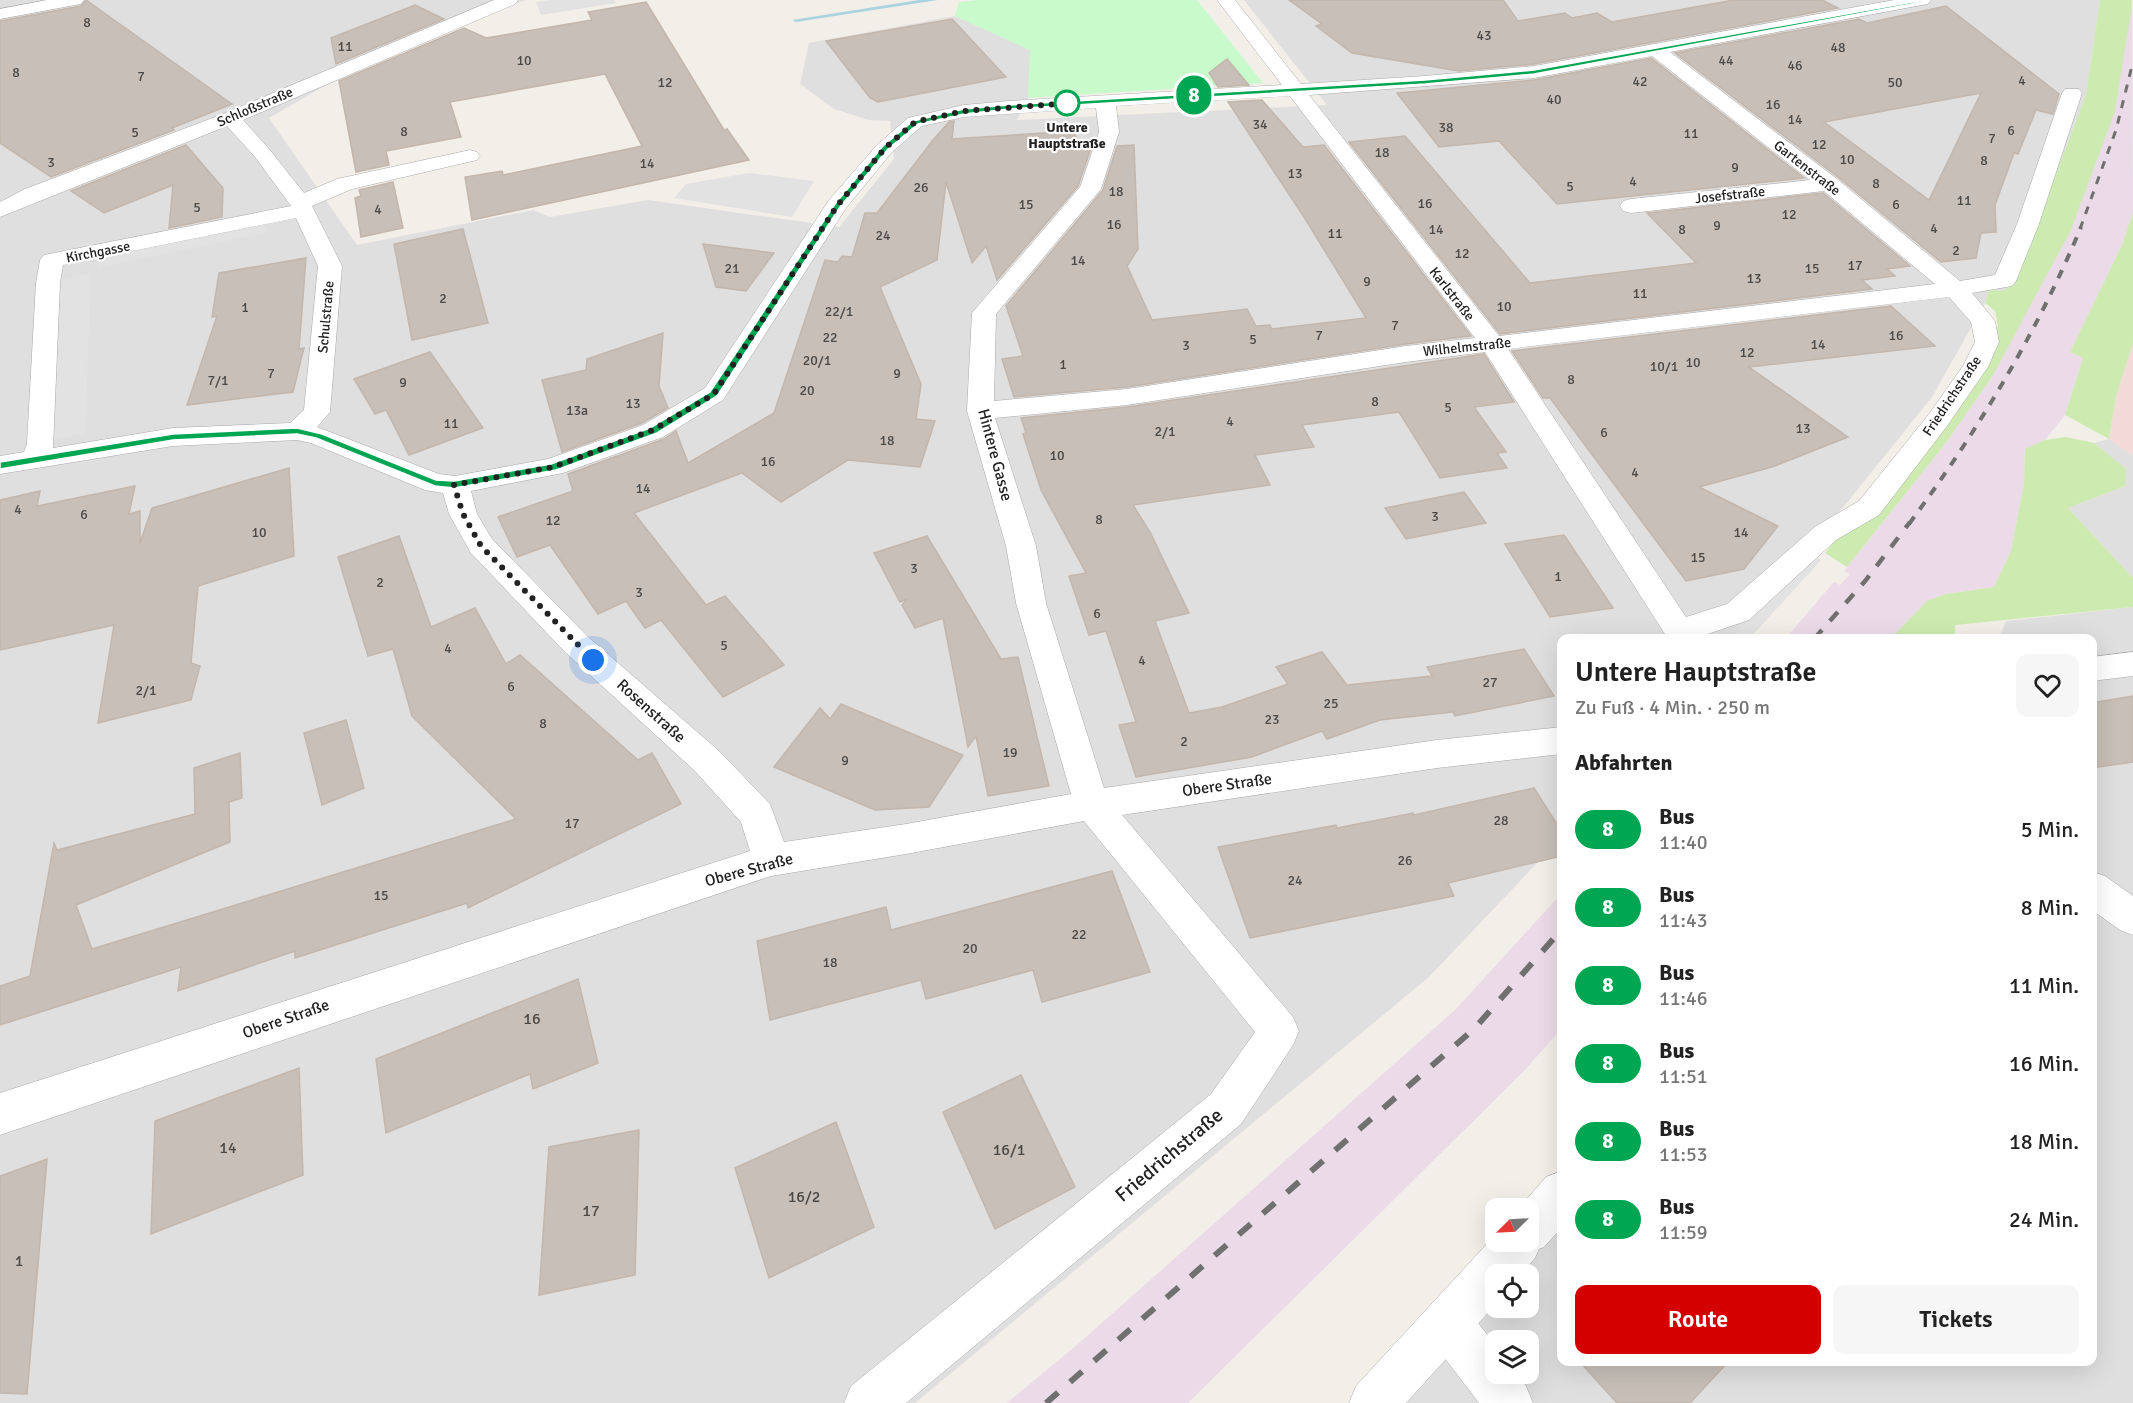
<!DOCTYPE html>
<html lang="de">
<head>
<meta charset="utf-8">
<style>
	body { margin:0; font-family:Signika,sans-serif; background:#f6f6f6; color:#222; height:100vh; display:flex; flex-direction:column; font-size:22px; white-space:nowrap }
	* { box-sizing:border-box; margin:0 }
	p { font-size:20px; color:#767676 }
	.icon { flex:none; width:33px; height:33px; fill:none; stroke:currentColor; stroke-width:2; stroke-linecap:round; stroke-linejoin:round }
	.map { position:relative; flex:1; overflow:hidden }
	.details { position:absolute; left:1557px; top:634px; width:540px; height:732px; display:flex; flex-direction:column; background:#fff; border-radius:12px; box-shadow:0 6px 24px #0002 }
	.details>* { flex:none }
	.badge { padding:0 12px; border-radius:20px; font-size:21px; line-height:39px }
	.needle { width:39px; rotate:246deg }
	.fabs { position:absolute; left:1485px; top:1198px; display:grid; gap:12px }
	.fabs a { display:grid; place-items:center; width:54px; height:54px; border-radius:12px; background:#fff; box-shadow:0 6px 24px #0002; font-size:30px }
	.you { position:absolute; width:30px; height:30px; margin:-15px; border:4px solid #fff; border-radius:50%; background:#1a73e8; box-shadow:0 0 0 9px #1a73e833 }
	.map>.badge { position:absolute; translate:-50% -50%; box-shadow:0 0 0 3px #fff }
	h2 { padding:0 18px; font-size:22px; line-height:54px }
	.round { display:grid; place-items:center; flex:none; width:63px; height:63px; border-radius:12px; background:#f6f6f6 }
	.headline { display:flex; align-items:center; justify-content:space-between; height:102px; padding:0 18px }
	h1 { font-size:28px; font-weight:600; line-height:45px }
	.cta { display:flex; gap:12px; margin-top:auto; padding:12px 18px }
	.cta a { flex:1; height:69px; border-radius:12px; background:#d40000; color:#fff; font-size:24px; font-weight:600; line-height:69px; text-align:center }
	.cta a+a { background:#f6f6f6; color:#222 }
	ul { padding:0; list-style:none }
	li { display:flex; align-items:center; gap:18px; height:78px; padding:0 18px }
	li div { flex:1 }
	li b { display:block; font-size:22px }
	li em { font-style:normal }
	li .badge { min-width:66px; font-weight:700; text-align:center }
	.map>svg:first-child { display:block }
	.residential { fill:#e0dfdf; fill-rule:evenodd }
	.commercial { fill:#f2dad9 }
	.industrial { fill:#ebdbe8 }
	.grass { fill:#cdebb0 }
	.park { fill:#c8facc }
	.parking { fill:#e2e2e2 }
	.lines { fill:none; stroke-linecap:round; stroke-linejoin:round }
	.stream { fill:#aad3df; fill-rule:evenodd }
	.building { fill:#c7bfb8; stroke:#c4b6ab; stroke-width:1.5; fill-rule:evenodd }
	.minor-casing { stroke:#a9a9a9; stroke-width:1 }
	.tertiary-casing { stroke:#a9a9a9; stroke-width:1 }
	.minor { fill:#fff; fill-rule:evenodd }
	.tertiary { fill:#fff; fill-rule:evenodd }
	.rail-far3 { stroke:#707070; stroke-width:3; stroke-dasharray:8 8; stroke-linecap:butt }
	.rail-far2 { stroke:#707070; stroke-width:4; stroke-dasharray:9 9; stroke-linecap:butt }
	.rail-far1 { stroke:#707070; stroke-width:4.5; stroke-dasharray:12 12; stroke-linecap:butt }
	.rail { stroke:#707070; stroke-width:6; stroke-dasharray:16 16; stroke-linecap:butt }
	.line { fill:#00a651; stroke:#fff; stroke-width:1.5 }
	.walk { stroke:#222; stroke-width:6; stroke-dasharray:0 10.8 }
	.stop-dot { fill:#fff; stroke:#00a651; stroke-width:3 }
	.labels { text-anchor:middle; dominant-baseline:central; stroke-width:4.5; stroke-linejoin:round; paint-order:stroke }
	.number-label { font-size:14px; fill:#4b4948 }
	.far-street-label { font-size:14px; fill:#222; stroke:#fff }
	.far-stop-label { font-size:14px; font-weight:bold; fill:#222; stroke:#fff }
	.street-label { font-size:16px; fill:#222; stroke:#fff }
	.near-number-label { font-size:16px; fill:#4b4948 }
	.near-street-label { font-size:20px; fill:#222; stroke:#fff }
</style>
</head>
<body>
<div class="map">
<svg width="2133" height="1403" viewBox="0 0 2133 1403">
	<rect width="100%" height="100%" fill="#f2efe9"/>
	<g class="residential">
		<polygon points="0,0 526,0 375,57 269,118 357,245 533,210 550,217 648,200 839,227 894,159 890,121 869,120 834,109 800,84 809,43 955,16 1031,50 1028,98 1017,120 1327,105 1244,0 2100,0 2086,95 2015,284 2003,291 1989,290 1985,303 1932,397 1737,639 1562,639 1561,838 1429,977 915,1403 0,1403"/>
		<polygon points="2109,439 2133,456 2133,578 2068,508 2125,486 2125,469 2094,443"/>
		<path d="M2133 607V1403H1407L1495 1292 1496 1308H1528V1275H1509L1561 1208 1562 1362H2092V639H1999L2006 621ZM1496 1341H1528V1374H1496Z"/>
	</g>
	<polygon class="commercial" points="2133,343 2133,456 2109,439 2116,396"/>
	<g class="industrial">
		<polygon points="2132,0 2133,212 2122,245 2070,352 2083,358 2065,415 2045,440 2025,449 2024,483 2011,551 1994,587 1946,594 1928,601 1890,639 1785,639 1834,582 1840,585 1850,574 1844,571 1942,448 1992,377 2131,11"/>
		<polygon points="1561,894 1561,1029 1524,1071 1188,1403 1007,1403 1078,1344 1455,1010"/>
	</g>
	<g class="grass">
		<polygon points="2100,0 2132,0 2131,11 2115,111 2071,230 1992,377 1942,448 1847,567 1825,553 1979,368 1998,326 1995,311 1985,303 1989,290 2003,291 2015,283 2086,95"/>
		<polygon points="2133,212 2133,343 2116,396 2109,439 2065,415 2083,358 2070,352 2122,245"/>
		<polygon points="2066,437 2094,443 2126,469 2125,486 2068,508 2133,578 2133,607 1955,625 1955,636 1964,639 1890,639 1927,601 1946,594 1994,587 2011,551 2024,483 2025,449 2045,440"/>
	</g>
	<polygon class="park" points="980,0 1197,0 1263,83 1028,98 1030,50 955,16 959,2"/>
	<g class="parking">
		<polygon points="550,0 615,0 616,3 541,15 536,2"/>
		<polygon points="749,173 814,181 792,217 674,198 686,184"/>
		<polygon points="266,217 266,233 97,268 98,252"/>
		<polygon points="91,273 85,433 41,443 48,283"/>
		<polygon points="1807,553 1821,560 1749,639 1734,633"/>
	</g>
	<g class="lines">
		<polygon class="stream" points="919,0 938,0 796,22 792,20"/>
	</g>
	<g class="building">
		<polygon points="86,0 232,104 172,128 174,130 51,177 0,143 0,21 81,6"/>
		<polygon points="1289,0 1503,0 1518,21 1565,13 1572,18 1597,13 1612,22 1734,0 1822,0 1838,8 1534,64 1459,71 1352,53 1316,26 1322,24"/>
		<polygon points="646,2 724,130 727,129 749,160 472,220 465,177 502,171 503,175 642,146 605,74 450,102 461,137 386,151 389,165 356,172 339,81 464,28 486,38 592,20 588,12"/>
		<polygon points="415,5 444,19 336,64 331,38"/>
		<path d="M1946 6 2059 94 2053 114 2036 110 2018 154 2014 153 1995 205 1996 232 1981 233 1976 258 1941 262 1838 177 1675 53 1859 19 1867 23ZM1981 93 1929 200 1824 122Z"/>
		<polygon points="952,19 1006,77 878,102 870,98 826,41"/>
		<polygon points="1651,58 1804,178 1557,204 1499,141 1439,147 1397,93 1534,80"/>
		<polygon points="1227,59 1249,85 1218,87 1209,73"/>
		<polygon points="1262,100 1303,147 1324,145 1471,336 1406,344 1127,387 1014,397 1002,359 1023,356 1006,306 1103,190 1117,146 1134,145 1138,249 1127,266 1152,320 1247,309 1256,326 1270,325 1272,329 1366,318 1304,217 1228,102"/>
		<polygon points="954,121 952,139 1074,131 1080,149 1091,148 1078,186 997,280 986,246 972,263 946,182 937,260 880,287 921,384 916,419 935,421 920,467 848,460 781,502 742,473 634,513 706,605 725,596 784,665 723,697 661,620 645,628 626,601 598,614 550,545 517,557 498,517 573,491 568,474 664,439 676,431 688,463 774,413 825,260 838,262 842,256 852,257 865,213 877,213 933,140 949,122"/>
		<polygon points="1405,136 1530,283 1696,263 1647,213 1823,193 1910,266 1887,269 1895,276 1862,280 1872,289 1500,334 1349,142"/>
		<polygon points="186,145 223,188 222,217 169,228 173,185 104,213 71,191"/>
		<polygon points="393,182 403,228 361,237 355,198 361,196 359,190"/>
		<polygon points="463,229 488,323 412,340 394,244"/>
		<polygon points="703,244 774,253 746,291 716,287"/>
		<polygon points="306,258 299,349 304,348 293,392 187,405 217,316 212,317 219,273"/>
		<polygon points="1891,306 1935,346 1749,367 1848,437 1772,467 1699,487 1778,526 1744,569 1686,581 1550,398 1543,398 1512,351"/>
		<polygon points="663,333 659,386 668,408 642,423 562,452 542,380 586,370 587,359"/>
		<polygon points="430,352 483,428 409,455 386,410 375,414 354,379"/>
		<polygon points="1484,354 1514,402 1474,407 1506,452 1497,453 1507,468 1440,478 1399,412 1302,425 1314,447 1255,455 1270,485 1133,505 1150,532 1189,613 1155,621 1189,713 1222,707 1288,684 1276,667 1322,652 1347,685 1432,676 1427,667 1524,649 1554,696 1455,716 1453,712 1380,720 1327,739 1322,731 1252,757 1136,777 1119,725 1136,722 1106,631 1089,635 1069,576 1086,573 1041,490 1023,434 1026,433 1021,418 1127,407"/>
		<polygon points="289,468 294,556 198,586 191,663 200,666 191,700 98,723 114,625 0,650 0,500 40,491 37,506 135,486 129,514 140,511 140,543 152,508"/>
		<polygon points="1464,492 1486,523 1406,539 1385,508"/>
		<polygon points="1564,535 1613,608 1550,617 1505,544"/>
		<polygon points="399,536 431,627 475,608 506,664 520,655 638,760 652,753 681,804 468,908 467,903 295,958 295,951 178,991 181,967 0,1025 0,986 30,976 54,843 57,850 195,814 194,768 240,753 242,798 229,802 230,842 76,905 92,949 516,819 412,716 393,649 368,656 338,557"/>
		<polygon points="927,536 1001,659 1018,657 1049,786 988,796 976,736 968,747 943,618 915,628 902,605 907,599 900,602 874,553"/>
		<polygon points="2133,696 2133,762 2092,768 2092,703"/>
		<polygon points="841,704 963,755 929,807 875,810 774,767 820,708 830,719"/>
		<polygon points="346,720 364,788 322,805 304,733"/>
		<polygon points="1534,788 1562,832 1562,856 1448,883 1454,896 1250,938 1218,847 1336,825 1337,828 1413,813 1414,815"/>
		<polygon points="1112,871 1150,972 1042,1002 1033,970 926,999 921,980 770,1020 757,941 886,907 891,930"/>
		<polygon points="578,979 598,1063 533,1089 530,1074 386,1133 376,1059"/>
		<polygon points="299,1068 303,1175 151,1234 155,1121"/>
		<polygon points="1021,1075 1075,1187 995,1229 943,1112"/>
		<polygon points="836,1122 874,1227 769,1278 735,1168"/>
		<polygon points="639,1130 635,1275 539,1295 549,1147"/>
		<polygon points="47,1159 27,1394 0,1393 0,1176"/>
		<polygon points="1580,1362 1728,1362 1690,1403 1617,1403"/>
	</g>
	<g class="lines">
		<g class="minor-casing">
			<g id="minor">
				<polygon points="47,0 84,0 81,4 75,5 0,19 0,9"/>
				<path d="M494 0H518L515 4 243 120 269 149 304 193 337 179 470 150 477 152 480 156 477 160 352 189 312 206 342 266 330 412 317 427 439 474 455 476 548 459 643 425 705 388 829 200 878 144 908 118 964 105 1009 101 1282 85 1217 0H1235L1301 84 1425 76 1534 66 1894 0H1931L1928 4 1922 5 1670 52 1837 179 1960 281 1995 275 2017 224 2062 93 2065 89H2079L2082 93 2039 224 2016 281 2012 286 1972 293 1995 321 1999 342 1988 367 1947 426 1879 515 1836 540 1749 620 1699 637 1700 639H1668L1485 352 1406 362 1127 405 995 418 1036 546 1046 603 1104 788 1437 740 1562 727V754L1437 768 1122 815 1293 1017 1299 1031 1293 1045 1241 1124 906 1403H844L851 1386 1211 1094 1255 1032 1084 821 906 854 771 876 0 1135V1093L750 851 741 822 695 771 565 652 471 553 449 514 443 493 425 490 311 443 297 440 173 446 0 474V456L24 452 27 443 36 283 40 260 44 255 291 206 255 157 227 126 0 217V202L25 189 223 114ZM1652 56 1810 180 1631 199 1623 201 1620 206 1623 211 1631 213 1824 191 1935 284 1499 336 1309 95 1534 78ZM1290 96 1475 338 1406 346 1127 389 994 401 996 314 1101 189 1119 132 1116 106ZM1096 108 1099 132 1080 187 972 313 967 411 1006 546 1016 603 1071 794 906 824 784 842 770 804 719 751 587 636 492 539 477 514 471 491 563 473 663 437 723 400 846 208 892 152 922 126 964 117ZM296 218 318 266 304 410 290 423 173 428 53 448 60 283 63 265ZM1949 297 1971 322 1975 342 1963 366 1929 414 1859 501 1816 526 1727 604 1686 617 1508 349Z"/>
				<polygon points="2092,872 2105,876 2133,896 2133,935 2120,930 2092,910"/>
				<polygon points="1448,1300 1465,1306 1496,1346 1496,1374 1517,1374 1526,1386 1533,1403 1479,1403 1431,1340 1425,1323 1431,1306"/>
			</g>
		</g>
		<g class="tertiary-casing">
			<g id="tertiary">
				<polygon points="2133,652 2133,676 2092,681 2092,657"/>
				<polygon points="1562,1171 1562,1227 1544,1247 1539,1249 1535,1258 1520,1275 1496,1275 1496,1304 1406,1403 1349,1403 1356,1386 1496,1234 1496,1242 1528,1242 1528,1209 1518,1209 1546,1177"/>
			</g>
		</g>
		<use href="#minor" class="minor"/>
		<use href="#tertiary" class="tertiary"/>
		<polyline class="rail-far3" points="2080,229 2116,130 2133,62"/>
		<path class="rail-far2" d="M1909 524C1977 432 2037 333 2081 227"/>
		<polyline class="rail-far1" points="1814,639 1866,580 1910,522"/>
		<polyline class="rail" points="1046,1403 1475,1028 1562,929"/>
	</g>
	<polygon class="line" points="1922,2 1534,74 1425,84 1009,109 964,114 918,124 888,149 840,207 717,396 657,433 556,470 454,488 435,486 316,438 297,434 173,440 0,469 0,462 173,434 297,428 322,434 436,480 454,481 551,464 650,428 710,392 835,204 883,146 913,121 964,109 1009,105 1425,80 1534,70 1924,0"/>
	<g class="lines">
		<polyline class="walk" points="593,660 481,546 463,514 454,485 553,467 653,430 714,394 837,206 885,148 915,122 964,111 1070,103 1067,103"/>
	</g>
	<circle class="stop-dot" cx="1067" cy="103" r="12"/>
	<g class="labels">
		<g class="number-label">
			<text x="87" y="22">8</text>
			<text x="1484" y="35">43</text>
			<text x="345" y="46">11</text>
			<text x="1838" y="47">48</text>
			<text x="524" y="60">10</text>
			<text x="1726" y="60">44</text>
			<text x="1795" y="65">46</text>
			<text x="16" y="72">8</text>
			<text x="141" y="76">7</text>
			<text x="2022" y="80">4</text>
			<text x="1640" y="81">42</text>
			<text x="665" y="82">12</text>
			<text x="1895" y="82">50</text>
			<text x="1554" y="99">40</text>
			<text x="1773" y="104">16</text>
			<text x="1795" y="119">14</text>
			<text x="1260" y="124">34</text>
			<text x="1446" y="127">38</text>
			<text x="2011" y="130">6</text>
			<text x="404" y="131">8</text>
			<text x="135" y="132">5</text>
			<text x="1691" y="133">11</text>
			<text x="1992" y="138">7</text>
			<text x="1819" y="144">12</text>
			<text x="1382" y="152">18</text>
			<text x="1847" y="159">10</text>
			<text x="1984" y="160">8</text>
			<text x="51" y="162">3</text>
			<text x="647" y="163">14</text>
			<text x="1735" y="167">9</text>
			<text x="1295" y="173">13</text>
			<text x="1633" y="181">4</text>
			<text x="1876" y="183">8</text>
			<text x="1570" y="186">5</text>
			<text x="921" y="187">26</text>
			<text x="1116" y="191">18</text>
			<text x="1964" y="200">11</text>
			<text x="1425" y="203">16</text>
			<text x="1026" y="204">15</text>
			<text x="1896" y="204">6</text>
			<text x="197" y="207">5</text>
			<text x="378" y="209">4</text>
			<text x="1789" y="214">12</text>
			<text x="1114" y="224">16</text>
			<text x="1717" y="225">9</text>
			<text x="1934" y="228">4</text>
			<text x="1436" y="229">14</text>
			<text x="1682" y="229">8</text>
			<text x="1335" y="233">11</text>
			<text x="883" y="235">24</text>
			<text x="1956" y="250">2</text>
			<text x="1462" y="253">12</text>
			<text x="1078" y="260">14</text>
			<text x="1855" y="265">17</text>
			<text x="732" y="268">21</text>
			<text x="1812" y="268">15</text>
			<text x="1754" y="278">13</text>
			<text x="1367" y="281">9</text>
			<text x="1640" y="293">11</text>
			<text x="443" y="298">2</text>
			<text x="1504" y="306">10</text>
			<text x="245" y="307">1</text>
			<text x="839" y="311">22/1</text>
			<text x="1395" y="325">7</text>
			<text x="1319" y="335">7</text>
			<text x="1896" y="335">16</text>
			<text x="830" y="337">22</text>
			<text x="1253" y="339">5</text>
			<text x="1818" y="344">14</text>
			<text x="1186" y="345">3</text>
			<text x="1747" y="352">12</text>
			<text x="817" y="360">20/1</text>
			<text x="1693" y="362">10</text>
			<text x="1063" y="364">1</text>
			<text x="1664" y="366">10/1</text>
			<text x="271" y="373">7</text>
			<text x="897" y="373">9</text>
			<text x="1571" y="379">8</text>
			<text x="218" y="380">7/1</text>
			<text x="403" y="382">9</text>
			<text x="807" y="390">20</text>
			<text x="1375" y="401">8</text>
			<text x="633" y="403">13</text>
			<text x="1448" y="407">5</text>
			<text x="577" y="410">13a</text>
			<text x="1230" y="421">4</text>
			<text x="451" y="423">11</text>
			<text x="1803" y="428">13</text>
			<text x="1165" y="431">2/1</text>
			<text x="1604" y="432">6</text>
			<text x="887" y="440">18</text>
			<text x="1057" y="455">10</text>
			<text x="768" y="461">16</text>
			<text x="1635" y="472">4</text>
			<text x="643" y="488">14</text>
			<text x="18" y="509">4</text>
			<text x="84" y="514">6</text>
			<text x="1435" y="516">3</text>
			<text x="1099" y="519">8</text>
			<text x="553" y="520">12</text>
			<text x="259" y="532">10</text>
			<text x="1741" y="532">14</text>
			<text x="1698" y="557">15</text>
			<text x="914" y="568">3</text>
			<text x="1558" y="576">1</text>
			<text x="380" y="582">2</text>
			<text x="639" y="592">3</text>
			<text x="1097" y="613">6</text>
			<text x="724" y="645">5</text>
			<text x="448" y="648">4</text>
			<text x="1142" y="660">4</text>
			<text x="1490" y="682">27</text>
			<text x="511" y="686">6</text>
			<text x="146" y="690">2/1</text>
			<text x="1331" y="703">25</text>
			<text x="1272" y="719">23</text>
			<text x="543" y="723">8</text>
			<text x="1184" y="741">2</text>
			<text x="1010" y="752">19</text>
			<text x="845" y="760">9</text>
			<text x="1501" y="820">28</text>
			<text x="572" y="823">17</text>
			<text x="1405" y="860">26</text>
			<text x="1295" y="880">24</text>
			<text x="381" y="895">15</text>
			<text x="1079" y="934">22</text>
			<text x="970" y="948">20</text>
			<text x="830" y="962">18</text>
		</g>
		<g class="far-street-label">
			<text transform="translate(255 107) rotate(-23)">Schloßstraße</text>
			<text transform="translate(1807 168) rotate(38)">Gartenstraße</text>
			<text transform="translate(1730 195) rotate(-6)">Josefstraße</text>
			<text transform="translate(98 252) rotate(-11)">Kirchgasse</text>
			<text transform="translate(1452 294) rotate(52)">Karlstraße</text>
			<text transform="translate(326 317) rotate(-85)">Schulstraße</text>
			<text transform="translate(1467 347) rotate(-6)">Wilhelmstraße</text>
			<text transform="translate(1952 396) rotate(-56)">Friedrichstraße</text>
		</g>
		<g class="far-stop-label">
			<text x="1067" y="127">Untere<tspan x="1067" dy="16">Hauptstraße</tspan></text>
		</g>
		<g class="street-label">
			<text transform="translate(995 455) rotate(75)">Hintere Gasse</text>
			<text transform="translate(651 711) rotate(42)">Rosenstraße</text>
			<text transform="translate(1227 785) rotate(-8)">Obere Straße</text>
			<text transform="translate(749 870) rotate(-15)">Obere Straße</text>
			<text transform="translate(286 1019) rotate(-19)">Obere Straße</text>
		</g>
		<g class="near-number-label">
			<text x="532" y="1019">16</text>
			<text x="228" y="1148">14</text>
			<text x="1009" y="1150">16/1</text>
			<text x="804" y="1197">16/2</text>
			<text x="591" y="1211">17</text>
			<text x="19" y="1261">1</text>
		</g>
		<g class="near-street-label">
			<text transform="translate(1169 1155) rotate(-40)">Friedrichstraße</text>
		</g>
	</g>
</svg>
<div class="fabs">
<a><svg class="needle" viewBox="-14 -14 28 28"><path d="M0-13l5 13h-10z" fill="#e53935"/><path d="M0 13l5-13h-10z" fill="#767676"/></svg></a>
<a><svg class="icon" aria-label="locate" viewBox="0 0 24 24"><circle cx="12" cy="12" r="6"/><path d="M12 2v4M12 18v4M2 12h4M18 12h4"/></svg></a>
<a><svg class="icon" aria-label="layers" viewBox="0 0 24 24"><path d="M12 4l9 5-9 5-9-5zM3 14l9 5 9-5"/></svg></a>
</div>
<div class="you" style="left:593px;top:660px"></div>
<b class="badge" style="left:1194px;top:95px;background:#00a651;color:#fff">8</b>
<section class="details">
<div class="headline"><div><h1>Untere Hauptstraße</h1><p>Zu Fuß · 4 Min. · 250 m</p></div><a class="round"><svg class="icon" aria-label="heart" viewBox="0 0 24 24"><path d="M12 20l-8-8c-3-5 5-10 8-4 3-6 11-1 8 4z"/></svg></a></div>
<h2>Abfahrten</h2>
<ul>
<li><span class="badge" style="background:#00a651;color:#fff">8</span><div><b>Bus</b><p>11:40</p></div><em>5 Min.</em></li>
<li><span class="badge" style="background:#00a651;color:#fff">8</span><div><b>Bus</b><p>11:43</p></div><em>8 Min.</em></li>
<li><span class="badge" style="background:#00a651;color:#fff">8</span><div><b>Bus</b><p>11:46</p></div><em>11 Min.</em></li>
<li><span class="badge" style="background:#00a651;color:#fff">8</span><div><b>Bus</b><p>11:51</p></div><em>16 Min.</em></li>
<li><span class="badge" style="background:#00a651;color:#fff">8</span><div><b>Bus</b><p>11:53</p></div><em>18 Min.</em></li>
<li><span class="badge" style="background:#00a651;color:#fff">8</span><div><b>Bus</b><p>11:59</p></div><em>24 Min.</em></li>
</ul>
<div class="cta"><a>Route</a><a>Tickets</a></div>
</section>
</div>
</body>
</html>
